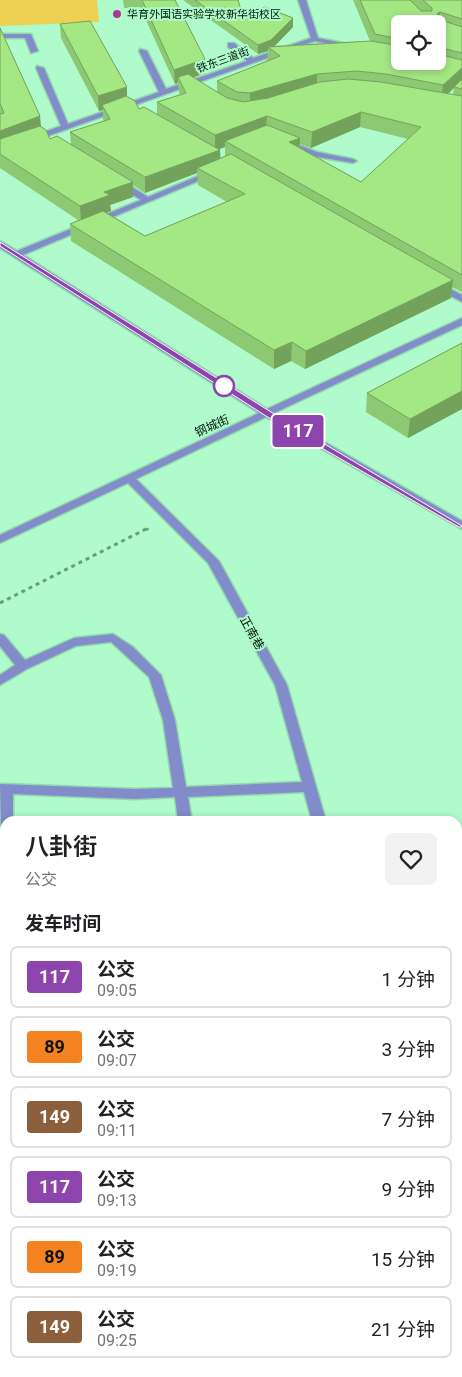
<!DOCTYPE html>
<html lang="zh">
<head>
<meta charset="utf-8">
<style>
	body { margin:0; font-family:Roboto,"Noto Sans SC",sans-serif; background:#f2f2f2; color:#202124; height:100vh; display:flex; flex-direction:column; font-size:19px; white-space:nowrap }
	* { box-sizing:border-box; margin:0 }
	p { font-size:16px; color:#757577 }
	.icon { flex:none; width:28px; height:28px; fill:none; stroke:currentColor; stroke-width:2; stroke-linecap:round; stroke-linejoin:round }
	.map { position:relative; flex:1; overflow:hidden }
	.side { position:absolute; left:0px; top:816px; width:462px; height:561px; display:flex; flex-direction:column; background:#fff; border-radius:15px 15px 0 0; box-shadow:0 2px 8px #0003 }
	.side>* { flex:none }
	.badge { padding:0 10px; border-radius:4px; font-size:18px; line-height:32px }
	.tools { position:absolute; left:391px; top:15px; display:grid; gap:10px }
	.tools a { display:grid; place-items:center; width:55px; height:55px; border-radius:8px; background:#fff; box-shadow:0 2px 8px #0003; font-size:25px }
	.map>.badge { position:absolute; translate:-50% -50%; box-shadow:0 0 0 2px #fff }
	h2 { padding:0 25px; font-size:19px; line-height:45px }
	.round { display:grid; place-items:center; flex:none; width:52px; height:52px; border-radius:8px; background:#f2f2f2 }
	.headline { display:flex; align-items:center; justify-content:space-between; height:85px; padding:0 25px }
	h1 { font-size:24px; font-weight:600; line-height:38px }
	ul { padding:0; list-style:none }
	li { display:flex; align-items:center; gap:15px; height:62px; margin:0 10px 8px; padding:0 15px; border:2px solid #e0e0e0; border-radius:8px }
	li div { flex:1 }
	li b { display:block; font-size:19px }
	li em { font-style:normal }
	li .badge { min-width:55px; font-weight:700; text-align:center }
	.map>svg:first-child { display:block }
	.green { fill:#eed052 }
	.lines { fill:none; stroke-linecap:round; stroke-linejoin:round }
	.minor-casing { stroke:#93d7ac; stroke-width:3 }
	.path-far1 { stroke:#679e7b; stroke-width:2.5; stroke-dasharray:3 3; stroke-linecap:butt }
	.path { stroke:#679e7b; stroke-width:3; stroke-dasharray:4 4; stroke-linecap:butt }
	.minor { fill:#828ccb; fill-rule:evenodd }
	.wall { fill:#8dc872; fill-rule:evenodd }
	.shaded-wall { fill:#73a25c }
	.building { fill:#a4e884; stroke:#73a25c }
	.line { fill:#8e44ad; stroke:#fff }
	.poi-dot { fill:#aa3995; stroke:#affbcb; stroke-width:2 }
	.stop-dot { fill:#fff; stroke:#8e44ad; stroke-width:2.5 }
	.labels { text-anchor:middle; dominant-baseline:central; stroke-width:4; stroke-linejoin:round; paint-order:stroke }
	.far-poi-label { font-size:11px; fill:#001909; stroke:#affbcb; text-anchor:start }
	.far-street-label { font-size:11px; fill:#001909; stroke:#affbcb }
	.street-label { font-size:12px; fill:#001909; stroke:#affbcb }
</style>
</head>
<body>
<div class="map">
<svg width="462" height="1377" viewBox="0 0 462 1377">
	<rect width="100%" height="100%" fill="#affbcb"/>
	<polygon class="green" points="0,0 97,0 99,22 0,26"/>
	<g class="lines">
		<g class="minor-casing">
			<g id="minor">
				<polygon points="298,0 306,0 318,38 353,45 353,49 315,41 0,153 0,148 61,126 36,68 37,66 44,68 68,124 159,92 139,51 140,49 147,51 166,89 247,61 228,47 228,43 234,43 253,58 311,38"/>
				<polygon points="0,34 31,34 38,51 31,53 25,38 0,38"/>
				<polygon points="283,141 289,141 317,152 353,159 357,161 353,163 312,156 283,145"/>
				<polygon points="210,171 217,173 23,255 267,409 462,318 462,325 274,413 462,521 462,529 266,417 136,479 219,561 287,685 326,821 312,821 304,792 188,797 192,821 178,821 175,797 135,799 13,794 13,821 5,821 5,826 1,825 0,784 135,789 173,788 163,720 149,677 111,642 76,646 27,669 0,685 0,675 15,665 0,646 0,634 4,635 25,660 74,638 113,634 133,647 161,675 175,720 186,787 302,782 275,685 208,563 128,483 0,543 0,535 259,413 0,248 0,241 17,251 141,200 115,184 115,180 121,180 148,197"/>
				<polygon points="437,282 462,295 462,302 434,287 432,285"/>
				<rect x="458" y="1102" width="4" height="14"/>
				<polygon points="5,1147 5,1161 0,1162 0,1148"/>
				<polygon points="5,1331 5,1349 0,1350 0,1332"/>
				<polygon points="425,1372 443,1372 444,1377 426,1377"/>
			</g>
		</g>
		<polyline class="path-far1" points="146,530 151,527"/>
		<polyline class="path" points="0,603 148,528"/>
		<use href="#minor" class="minor"/>
	</g>
	<g class="wall">
		<path d="M123 0H175L205 73 193 78 217 92V81L267 61 268 51 258 54 183 0H238L243 16 293 27 274 46 370 41 353 0H462V292L452 287 451 298 305 369 291 361 274 369 71 241 70 224 78 220 0 168V28L40 116 41 127 50 139 71 145 70 132 104 121 103 119V110L99 111 61 38 60 24 127 97 139 109 157 114V102L180 95 179 92 178 83 175 84 140 7 124 8ZM400 24H438V61H400ZM454 88 453 94H448ZM360 127 408 139 361 182 300 148V144L311 148ZM225 147V156L220 158 219 149ZM197 173 198 185 227 202 145 236 106 212 111 211 110 205 133 197V185L145 193Z"/>
		<polygon points="462,343 462,409 408,438 366,412 367,393"/>
	</g>
	<g class="shaded-wall">
		<polygon points="440,12 439,26 437,14"/>
		<polygon points="293,18 293,27 271,50 268,47 268,51 258,54 258,45"/>
		<polygon points="205,59 205,73 180,82 178,77 178,83 175,84 174,70"/>
		<polygon points="462,68 462,81 454,87 454,88 441,100 443,85"/>
		<polygon points="317,74 317,89 250,108 250,93"/>
		<polygon points="127,87 127,101 102,105 103,110 99,111 98,96"/>
		<polygon points="361,112 360,127 311,148 312,132"/>
		<polygon points="40,116 41,131 0,146 0,131"/>
		<polygon points="267,116 266,131 225,141 225,147 215,151 215,135"/>
		<polygon points="300,138 299,153 289,142"/>
		<polygon points="220,150 221,165 197,168 197,173 145,193 145,177"/>
		<polygon points="133,182 133,197 110,205 111,211 81,222 80,206 104,192"/>
		<polygon points="453,280 451,298 305,369 306,351"/>
		<polygon points="292,342 291,361 274,369 274,350"/>
		<polygon points="462,391 462,409 408,438 410,419"/>
	</g>
	<g class="building">
		<polygon points="142,0 175,0 205,59 174,70"/>
		<polygon points="195,0 238,0 243,16 265,7 293,18 271,40 258,45"/>
		<polygon points="360,0 410,0 421,11 432,11 432,8 423,0 462,0 462,19 440,12 437,14 438,19 462,27 462,53 438,47 438,24 400,24 400,39 375,34"/>
		<polygon points="90,21 127,87 98,96 60,24"/>
		<polygon points="0,28 40,116 0,131 0,114 4,113 0,103"/>
		<polygon points="371,41 400,46 400,61 438,61 438,54 462,60 462,68 443,85 386,74 357,71 317,74 250,93 237,92 217,81 280,56 268,47"/>
		<polygon points="188,74 227,98 243,102 268,98 320,82 348,79 381,82 462,96 462,275 225,141 267,125 300,138 289,142 361,182 421,127 361,112 312,132 267,116 215,135 157,102 186,93 178,77"/>
		<polygon points="462,79 462,89 454,87"/>
		<polygon points="126,96 135,101 139,109 144,107 220,150 145,177 70,132 110,119 102,105"/>
		<polygon points="40,126 46,130 50,139 57,136 133,182 104,192 110,195 80,206 0,154 0,139"/>
		<polygon points="231,154 453,280 306,351 292,342 274,350 70,224 103,211 145,236 245,194 197,168"/>
		<polygon points="462,343 462,391 410,419 367,393"/>
	</g>
	<polygon class="line" points="0,242 271,412 462,526 462,527 459,527 266,416 0,246"/>
	<circle class="poi-dot" cx="117" cy="14" r="5"/>
	<circle class="stop-dot" cx="224" cy="386" r="10"/>
	<g class="labels">
		<g class="far-poi-label">
			<text x="127" y="14">华育外国语实验学校新华街校区</text>
		</g>
		<g class="far-street-label">
			<text transform="translate(223 60) rotate(-20)">铁东三道街</text>
		</g>
		<g class="street-label">
			<text transform="translate(212 426) rotate(-24)">钢城街</text>
			<text transform="translate(252 633) rotate(61)">正南巷</text>
		</g>
	</g>
</svg>
<div class="tools">
<a><svg class="icon" aria-label="locate" viewBox="0 0 24 24"><circle cx="12" cy="12" r="6"/><path d="M12 2v4M12 18v4M2 12h4M18 12h4"/></svg></a>
</div>
<b class="badge" style="left:298px;top:431px;background:#8e44ad;color:#fff">117</b>
<section class="side">
<div class="headline"><div><h1>八卦街</h1><p>公交</p></div><a class="round"><svg class="icon" aria-label="heart" viewBox="0 0 24 24"><path d="M12 20l-8-8c-3-5 5-10 8-4 3-6 11-1 8 4z"/></svg></a></div>
<h2>发车时间</h2>
<ul>
<li><span class="badge" style="background:#8e44ad;color:#fff">117</span><div><b>公交</b><p>09:05</p></div><em>1 分钟</em></li>
<li><span class="badge" style="background:#f58220;color:#111">89</span><div><b>公交</b><p>09:07</p></div><em>3 分钟</em></li>
<li><span class="badge" style="background:#8b5e3c;color:#fff">149</span><div><b>公交</b><p>09:11</p></div><em>7 分钟</em></li>
<li><span class="badge" style="background:#8e44ad;color:#fff">117</span><div><b>公交</b><p>09:13</p></div><em>9 分钟</em></li>
<li><span class="badge" style="background:#f58220;color:#111">89</span><div><b>公交</b><p>09:19</p></div><em>15 分钟</em></li>
<li><span class="badge" style="background:#8b5e3c;color:#fff">149</span><div><b>公交</b><p>09:25</p></div><em>21 分钟</em></li>
</ul>
</section>
</div>
</body>
</html>
